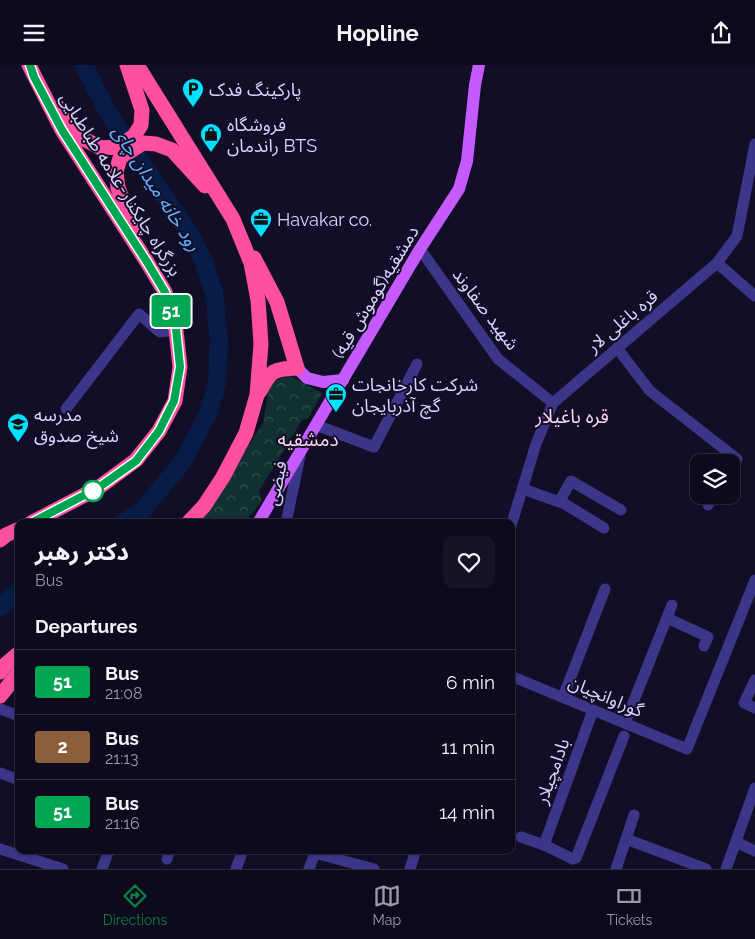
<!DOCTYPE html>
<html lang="en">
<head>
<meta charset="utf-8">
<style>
	body { margin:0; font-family:Raleway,"Noto Sans Arabic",sans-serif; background:#171326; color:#f1f3f6; height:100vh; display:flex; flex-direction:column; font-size:19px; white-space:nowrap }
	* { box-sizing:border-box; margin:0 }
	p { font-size:16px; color:#9b9aa4 }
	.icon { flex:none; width:28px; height:28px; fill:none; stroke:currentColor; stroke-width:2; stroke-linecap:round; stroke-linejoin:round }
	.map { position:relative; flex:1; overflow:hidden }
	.sheet { position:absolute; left:15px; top:454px; width:500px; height:335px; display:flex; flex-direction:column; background:#0e0a1d; border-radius:10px; box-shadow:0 1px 4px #0004,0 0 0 1px #2e2b3b }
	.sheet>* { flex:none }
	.badge { padding:0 10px; border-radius:4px; font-size:18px; line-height:32px }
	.controls { position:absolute; left:690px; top:389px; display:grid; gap:10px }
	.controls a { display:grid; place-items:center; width:50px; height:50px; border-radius:10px; background:#0e0a1d; box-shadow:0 1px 4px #0004,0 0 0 1px #2e2b3b; font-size:25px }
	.map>.badge { position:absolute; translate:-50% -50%; box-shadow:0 0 0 2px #fff }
	h2 { padding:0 20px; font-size:19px; line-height:45px }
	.round { display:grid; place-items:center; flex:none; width:52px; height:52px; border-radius:10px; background:#171326 }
	.summary { display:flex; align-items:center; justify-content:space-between; height:85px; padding:0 20px }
	h1 { font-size:24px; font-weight:700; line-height:38px }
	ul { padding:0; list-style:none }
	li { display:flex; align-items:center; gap:15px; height:65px; padding:0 20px; border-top:1px solid #2e2b3b }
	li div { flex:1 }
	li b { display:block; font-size:19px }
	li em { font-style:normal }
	li .badge { min-width:55px; font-weight:700; text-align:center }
	header { display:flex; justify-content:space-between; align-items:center; height:65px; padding:0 20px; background:#0e0a1d; font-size:22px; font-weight:700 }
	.dock { display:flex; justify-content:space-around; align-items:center; height:70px; border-top:1px solid #2e2b3b; background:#0e0a1d; font-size:14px; color:#9b9aa4 }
	.dock a { display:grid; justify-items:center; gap:2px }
	.dock .current { color:#0b8043 }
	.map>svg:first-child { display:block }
	.forest { fill:url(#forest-crowns) }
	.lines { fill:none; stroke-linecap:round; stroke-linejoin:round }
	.river { stroke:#071d47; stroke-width:18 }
	.minor { stroke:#3b3688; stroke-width:11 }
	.major { stroke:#c55bff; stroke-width:12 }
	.highway { stroke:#ff4fa0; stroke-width:15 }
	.line-casing { stroke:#fff; stroke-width:11 }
	.line { stroke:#00a651; stroke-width:8 }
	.stop-dot { fill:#fff; stroke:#00a651; stroke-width:2.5 }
	.labels { text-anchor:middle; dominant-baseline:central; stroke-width:4; stroke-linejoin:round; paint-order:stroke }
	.poi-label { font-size:18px; fill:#dad4ff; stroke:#130e27; text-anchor:start }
	.street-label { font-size:18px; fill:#dad4ff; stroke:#130e27 }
	.water-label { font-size:19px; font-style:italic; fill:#62b3ff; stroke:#130e27 }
	.neighbourhood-label { font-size:19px; fill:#ffd6ef; stroke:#130e27 }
</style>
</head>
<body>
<header><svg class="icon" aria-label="menu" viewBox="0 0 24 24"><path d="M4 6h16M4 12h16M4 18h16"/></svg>Hopline<svg class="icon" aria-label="share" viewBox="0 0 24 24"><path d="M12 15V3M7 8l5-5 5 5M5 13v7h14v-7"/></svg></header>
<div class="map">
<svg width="755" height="804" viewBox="0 0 755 804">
	<defs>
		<pattern id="forest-crowns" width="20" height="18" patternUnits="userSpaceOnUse" patternTransform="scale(1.25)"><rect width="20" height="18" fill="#113131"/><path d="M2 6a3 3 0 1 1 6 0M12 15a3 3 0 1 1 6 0" fill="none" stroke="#334e50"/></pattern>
	</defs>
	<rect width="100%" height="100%" fill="#130e27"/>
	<polygon class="forest" points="288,310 322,328 308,354 302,355 259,426 262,436 246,456 240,458 199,458 263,358 270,318"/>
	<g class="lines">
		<g class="river">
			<polyline points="84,0 110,51 188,166 203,194 214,228 219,275 217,318 209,346 184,395 142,446 123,458"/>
			<polyline points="0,542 19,526"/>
		</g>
		<g class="minor">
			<polyline points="420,184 498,294 553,338"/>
			<polyline points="717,198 755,231"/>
			<polyline points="617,283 650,326 737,394 731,403"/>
			<polyline points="66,344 139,249 160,267 176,265"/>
			<polyline points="316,360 374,382 417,299"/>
			<polyline points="523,424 565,439 604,463"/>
			<polyline points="559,437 571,416 621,445"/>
			<polyline points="708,440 714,430"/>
			<polyline points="286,458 300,391"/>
			<polyline points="511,461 536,379 553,338 717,198 737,171 755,79"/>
			<polyline points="667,553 708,572 704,581"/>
			<polyline points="511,611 687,684 755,515"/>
			<polyline points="755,615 744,638 755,643"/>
			<polyline points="563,632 605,524"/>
			<polyline points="0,644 19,651"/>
			<polyline points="625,658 672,540"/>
			<polyline points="0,708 19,715"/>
			<polyline points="521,772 544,780 573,794 576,793 624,671"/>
			<polyline points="626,774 706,804"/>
			<polyline points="736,777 755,786"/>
			<polyline points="544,780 593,645"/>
			<polyline points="0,784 63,804"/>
			<polyline points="167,794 170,785"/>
			<polyline points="102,804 109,785"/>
			<polyline points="236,804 243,785"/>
			<polyline points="309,804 315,788 374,804"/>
			<polyline points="410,804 416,785"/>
			<polyline points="616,804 634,750"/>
			<polyline points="726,804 755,723"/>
		</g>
		<g class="major">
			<polyline points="297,303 307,313 323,317 343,315"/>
			<polyline points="258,458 420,184 459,124 467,96 475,20 479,0"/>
		</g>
		<g class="highway">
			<polyline points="29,0 35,12 62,65 147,197 165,227 176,265 180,302 175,336 159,366 136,395 98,423 31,458"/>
			<polyline points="137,0 233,154 251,198 258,235 261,279 257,330 246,368 223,412 204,441 188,458"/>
			<polyline points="59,43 82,73 101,83 117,82 134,71 141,60 142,45 127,0"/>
			<polyline points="134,165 118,123 116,107 120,93 143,78 156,79 172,85 205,121"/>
			<path d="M254 193 277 237 297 303C273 304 271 305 260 326"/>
			<polyline points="0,475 6,470 19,464"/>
			<polyline points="0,607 6,599 19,588"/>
			<polyline points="0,631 19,607"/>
		</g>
	</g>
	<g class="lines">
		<g class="line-casing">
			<polyline id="line" points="30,0 34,12 62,65 147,197 165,227 176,264 180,302 174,336 159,366 136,396 98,423 31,458"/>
		</g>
		<use href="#line" class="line"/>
	</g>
	<defs>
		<g id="parking-pin" transform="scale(1.125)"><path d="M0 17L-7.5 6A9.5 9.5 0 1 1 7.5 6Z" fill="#00e0ff" stroke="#130e27"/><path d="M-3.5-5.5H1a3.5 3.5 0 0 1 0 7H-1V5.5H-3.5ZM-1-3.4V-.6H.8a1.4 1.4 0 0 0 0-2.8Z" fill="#111"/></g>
		<g id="shop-pin" transform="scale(1.125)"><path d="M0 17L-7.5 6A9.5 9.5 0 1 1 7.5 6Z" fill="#00e0ff" stroke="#130e27"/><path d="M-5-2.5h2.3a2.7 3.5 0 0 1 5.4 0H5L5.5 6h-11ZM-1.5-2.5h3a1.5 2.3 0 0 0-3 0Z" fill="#111"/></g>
		<g id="office-pin" transform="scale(1.125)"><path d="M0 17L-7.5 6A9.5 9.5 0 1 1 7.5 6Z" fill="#00e0ff" stroke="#130e27"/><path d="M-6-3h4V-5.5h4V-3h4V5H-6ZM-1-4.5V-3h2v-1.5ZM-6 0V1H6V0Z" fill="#111"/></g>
		<g id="school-pin" transform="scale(1.125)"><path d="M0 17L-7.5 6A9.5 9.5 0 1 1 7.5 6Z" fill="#00e0ff" stroke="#130e27"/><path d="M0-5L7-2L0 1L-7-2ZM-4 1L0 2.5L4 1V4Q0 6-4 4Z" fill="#111"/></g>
	</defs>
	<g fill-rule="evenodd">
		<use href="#parking-pin" x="193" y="24"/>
		<use href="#shop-pin" x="211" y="69"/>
		<use href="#office-pin" x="261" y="154"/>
		<use href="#office-pin" x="336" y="329"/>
		<use href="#school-pin" x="18" y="359"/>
	</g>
	<circle class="stop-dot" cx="93" cy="426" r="10"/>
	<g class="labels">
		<g class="poi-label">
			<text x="209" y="24">پارکینگ فدک</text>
			<text x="227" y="59">فروشگاه<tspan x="227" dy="21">راندمان BTS</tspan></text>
			<text x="277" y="154">Havakar co.</text>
			<text x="352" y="319">شرکت کارخانجات<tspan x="352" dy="21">گچ آذربایجان</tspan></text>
			<text x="34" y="349">مدرسه<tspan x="34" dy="21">شیخ صدوق</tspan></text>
		</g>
		<g class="street-label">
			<text transform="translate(121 119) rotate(58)">بزرگراه چایکنار-علامه طباطبایی</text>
			<text transform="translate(375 227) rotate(-59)">دمشقیه(گوموش قیه)</text>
			<text transform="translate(486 244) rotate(53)">شهید صفاوند</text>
			<text transform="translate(622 256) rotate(-40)">قره باغلی لار</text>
			<text transform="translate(276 418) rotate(-78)">فیضی</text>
			<text transform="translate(606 631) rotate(23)">گوراوانچیان</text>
			<text transform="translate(552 706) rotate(-70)">بادامچیلار</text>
		</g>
		<g class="water-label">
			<text transform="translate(157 123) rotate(57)">رود خانه میدان چای</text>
		</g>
		<g class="neighbourhood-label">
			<text x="572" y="351">قره باغیلار</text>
			<text x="308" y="374">دمشقیه</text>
		</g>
	</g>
</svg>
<div class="controls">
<a><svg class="icon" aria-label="layers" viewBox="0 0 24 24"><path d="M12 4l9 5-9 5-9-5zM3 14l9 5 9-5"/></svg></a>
</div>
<b class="badge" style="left:171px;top:246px;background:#00a651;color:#fff">51</b>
<section class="sheet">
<div class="summary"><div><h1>دکتر رهبر</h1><p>Bus</p></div><a class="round"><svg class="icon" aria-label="heart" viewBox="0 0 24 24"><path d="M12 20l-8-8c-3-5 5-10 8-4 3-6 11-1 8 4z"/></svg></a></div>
<h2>Departures</h2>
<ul>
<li><span class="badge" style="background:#00a651;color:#fff">51</span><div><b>Bus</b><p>21:08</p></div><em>6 min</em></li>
<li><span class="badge" style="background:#8b5e3c;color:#fff">2</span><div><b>Bus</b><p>21:13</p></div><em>11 min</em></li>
<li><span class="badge" style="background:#00a651;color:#fff">51</span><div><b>Bus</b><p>21:16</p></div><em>14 min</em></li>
</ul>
</section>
</div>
<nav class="dock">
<a class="current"><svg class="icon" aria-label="directions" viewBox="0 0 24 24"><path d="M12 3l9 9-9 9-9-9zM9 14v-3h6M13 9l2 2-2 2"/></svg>Directions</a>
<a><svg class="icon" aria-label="map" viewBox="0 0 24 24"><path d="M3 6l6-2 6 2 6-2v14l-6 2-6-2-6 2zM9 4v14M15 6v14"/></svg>Map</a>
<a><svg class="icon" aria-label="tickets" viewBox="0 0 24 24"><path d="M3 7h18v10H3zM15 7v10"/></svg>Tickets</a>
</nav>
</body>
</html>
